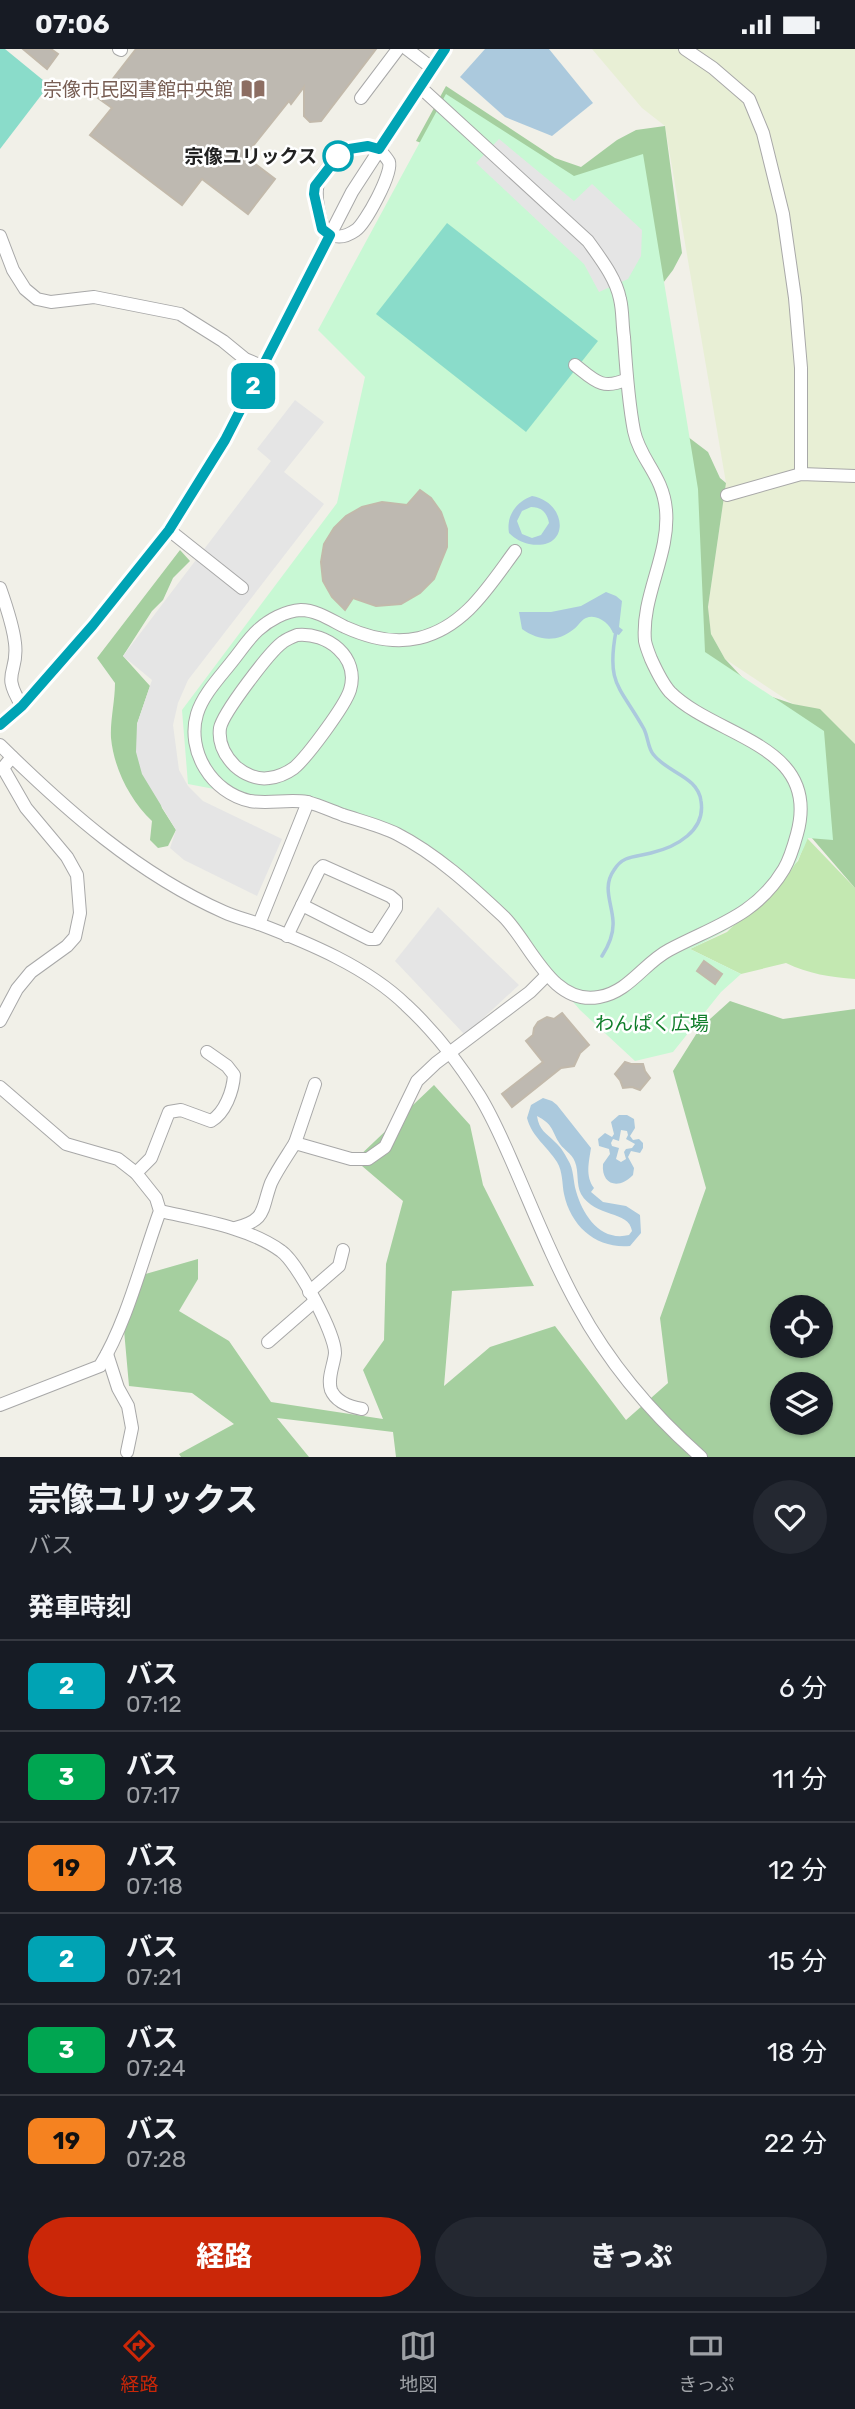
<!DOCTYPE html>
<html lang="ja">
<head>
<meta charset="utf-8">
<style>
	body { margin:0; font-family:Rubik,"Noto Sans JP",sans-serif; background:#242831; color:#f1f3f6; height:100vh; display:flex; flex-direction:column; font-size:26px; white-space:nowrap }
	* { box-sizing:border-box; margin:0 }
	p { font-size:23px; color:#9ea1a6 }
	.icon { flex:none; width:38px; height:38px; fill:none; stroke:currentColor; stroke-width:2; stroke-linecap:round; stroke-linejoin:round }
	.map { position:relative; height:1408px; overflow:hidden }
	.sheet { display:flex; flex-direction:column; background:#171b24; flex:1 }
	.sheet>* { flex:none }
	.badge { padding:0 14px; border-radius:10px; font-size:24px; line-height:46px }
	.controls { position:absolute; left:770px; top:1246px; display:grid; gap:14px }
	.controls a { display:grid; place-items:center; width:63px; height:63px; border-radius:50%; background:#171b24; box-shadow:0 2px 5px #0004; font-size:35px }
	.map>.badge { position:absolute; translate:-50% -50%; box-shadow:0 0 0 4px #fff }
	h2 { padding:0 28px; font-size:26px; line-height:63px }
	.round { display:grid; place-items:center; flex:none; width:74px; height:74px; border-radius:37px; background:#242831 }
	.head { display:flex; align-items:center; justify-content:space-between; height:119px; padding:0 28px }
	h1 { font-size:33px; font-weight:800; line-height:52px }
	.action { display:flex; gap:14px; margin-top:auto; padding:14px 28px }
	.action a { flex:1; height:80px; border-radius:42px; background:#cb2708; color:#fff; font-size:28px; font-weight:800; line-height:80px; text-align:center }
	.action a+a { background:#242831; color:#f1f3f6 }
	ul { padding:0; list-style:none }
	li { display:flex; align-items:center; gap:21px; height:91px; padding:0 28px; border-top:2px solid #363941 }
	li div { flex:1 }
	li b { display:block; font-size:26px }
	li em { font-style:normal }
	li .badge { min-width:77px; font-weight:700; text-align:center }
	.status { display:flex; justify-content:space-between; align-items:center; height:49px; padding:0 35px; background:#171b24; direction:ltr }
	.status svg { height:19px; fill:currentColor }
	.tabs { display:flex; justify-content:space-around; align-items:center; height:98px; border-top:2px solid #363941; background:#171b24; font-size:19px; color:#9ea1a6 }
	.tabs a { display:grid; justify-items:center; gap:4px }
	.tabs .on { color:#cb2708 }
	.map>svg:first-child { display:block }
	.farmland { fill:#e8efd5 }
	.grass { fill:#c3e8b1 }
	.forest { fill:#a5cf9f; fill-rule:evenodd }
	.park { fill:#c8f8d4 }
	.pitch { fill:#8adcca }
	.parking { fill:#e5e5e5 }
	.water { fill:#abc9dd; fill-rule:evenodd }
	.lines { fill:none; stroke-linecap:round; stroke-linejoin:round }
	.stream { stroke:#abc9dd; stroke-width:3.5 }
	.building { fill:#beb9b1; stroke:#c2b9ab; stroke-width:2 }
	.minor-casing { stroke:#a8a8a8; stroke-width:14 }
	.minor { stroke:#fff; stroke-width:12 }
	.line-casing { stroke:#fff; stroke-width:16 }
	.line { stroke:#00a3b4; stroke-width:10 }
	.stop-dot { fill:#fff; stroke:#00a3b4; stroke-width:3.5 }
	.labels { text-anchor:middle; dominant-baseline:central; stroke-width:5; stroke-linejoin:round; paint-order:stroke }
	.education-label { font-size:19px; fill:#785e54; stroke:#fff; text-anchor:end }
	.stop-label { font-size:19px; font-weight:bold; fill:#212121; stroke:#fff; text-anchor:end }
	.park-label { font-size:19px; fill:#107e2b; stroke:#fff }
</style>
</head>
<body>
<div class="status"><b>07:06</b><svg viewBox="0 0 49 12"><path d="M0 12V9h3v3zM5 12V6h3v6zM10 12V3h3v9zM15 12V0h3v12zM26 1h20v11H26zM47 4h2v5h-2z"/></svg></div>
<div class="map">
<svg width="855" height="1408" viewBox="0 0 855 1408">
	<rect width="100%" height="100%" fill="#f1f0e8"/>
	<polygon class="farmland" points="592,0 855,0 855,695 820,661 793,655 725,610 711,585 708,558 726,434 665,77 642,59"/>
	<path class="grass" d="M807 789 855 839V930C831 928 808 925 786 914L741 925 690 900 727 883 798 812Z"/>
	<g class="forest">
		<polygon points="446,37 555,109 581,118 617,91 636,81 665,77 682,204 673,221 657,242 679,381 708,403 720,429 726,434 708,558 711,585 725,610 755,642 793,655 820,660 855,695 855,839 345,248 580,144 463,110 416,92"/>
		<path d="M180 501 190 512 173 529 163 551 152 562 123 607 150 637 137 675 162 759 176 781 168 797 158 799 150 791 152 772C130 751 114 720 111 689 110 672 115 652 115 634L97 609Z"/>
		<path d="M730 952 783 970 855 960V1408H396L393 1383 277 1369 309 1408H181L179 1405 234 1375 192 1344 129 1337 124 1281 135 1228 198 1210V1230L179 1262 229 1292 271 1353 383 1370 363 1321 384 1291 386 1215 403 1152 355 1111 434 1036 470 1076 483 1136 534 1237 452 1242 444 1337 490 1298 555 1277 626 1371 668 1334 660 1269 706 1139 673 1022 700 979ZM782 1258H821V1297H782ZM782 1335H821V1374H782Z"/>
	</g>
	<path class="park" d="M446 45 574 127 643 105 698 440 705 603 824 682 833 791 808 789C785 846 744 875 690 900L741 925 721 943 673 1003 635 1012 580 961 455 815 335 763 188 735 182 661 337 454 365 328 318 281Z"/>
	<g class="pitch">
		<polygon points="0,0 5,0 49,36 0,100"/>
		<polygon points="447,174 598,292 526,383 376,265"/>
	</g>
	<g class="parking">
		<polygon points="499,90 574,152 592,135 642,181 641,207 628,230 599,243 584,215 476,114"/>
		<polygon points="295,351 324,373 284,423 324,455 188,631 178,654 173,676 179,721 188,737 203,752 282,790 257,847 184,811 170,799 176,781 142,725 136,703 137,675 152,631 123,607 271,412 257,400"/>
		<polygon points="438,858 519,936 465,986 395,912"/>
	</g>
	<g class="water">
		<polygon points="485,0 549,0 593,54 552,87 505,68 460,28"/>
		<path d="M532 447C568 453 571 503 529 495 521 493 515 490 509 484 506 467 516 453 532 447ZM531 458C541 458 547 463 549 474L541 486 532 489 522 485 517 472 522 462Z"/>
		<path d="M606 543 616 547 622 552 619 578 623 581 619 586 613 584C610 575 597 564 586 569 582 570 578 577 574 580 557 594 539 592 522 580L519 563H551L581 557Z"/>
		<path d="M543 1049 552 1052 557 1056 591 1099C589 1113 585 1127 594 1139L591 1143 603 1153 626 1157 640 1166 641 1184 630 1197C597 1200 571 1178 564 1145 562 1135 563 1123 557 1113 547 1097 532 1088 527 1069L531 1056ZM537 1067C552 1075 551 1079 558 1092 562 1100 572 1104 575 1113 579 1123 576 1135 581 1145 595 1169 629 1161 632 1182L629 1186C601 1193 583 1167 576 1142 573 1132 574 1120 568 1111 565 1105 560 1097 555 1093 546 1084 539 1081 537 1067Z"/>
		<path d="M619 1066H627L634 1070 635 1079 630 1087 633 1091 639 1090 643 1094V1099L640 1104 631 1102 628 1108 634 1119 633 1126C619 1141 601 1136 603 1115L610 1105 609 1100 599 1097 598 1090 605 1084 612 1088 614 1085 611 1073ZM621 1081 627 1082 628 1086 626 1090 635 1095 632 1099 626 1100 624 1103 626 1110 621 1113 616 1110 619 1099 612 1097 611 1094 613 1090 619 1092Z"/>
	</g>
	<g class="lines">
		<path class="stream" d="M602 907C609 896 614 885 613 872 612 854 602 838 614 821 623 806 636 808 651 804 676 798 706 782 701 752 698 727 667 724 653 705 648 699 648 688 644 680 620 637 606 636 616 582"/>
	</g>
	<g class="building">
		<polygon points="23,0 51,0 58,5 47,20"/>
		<polygon points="136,0 376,0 321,72 310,73 304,67 304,38 291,55 289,52 245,107 275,130 248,165 202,130 182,156 90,86 112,59 98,49"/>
		<polygon points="420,441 431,449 441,463 447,480 447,498 434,530 420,544 401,555 376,557 353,549 345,561 332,548 323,532 321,513 324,495 334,479 346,467 362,458 382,453 407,456"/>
		<polygon points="704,912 722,925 715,935 697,922"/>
		<polygon points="562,964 589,996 580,1004 574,1017 561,1019 512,1058 502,1045 543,1013 526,992 533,986 534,979 538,973 547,968 554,970"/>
		<polygon points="625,1013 631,1015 643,1015 645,1022 650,1029 640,1041 632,1038 623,1039 620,1031 615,1025"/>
	</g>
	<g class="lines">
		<g class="minor-casing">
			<g id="minor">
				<polyline points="119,0 121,1"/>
				<polyline points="407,0 432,19"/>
				<polyline points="685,0 713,19 749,50 763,84 783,165 795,249 801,319 801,425"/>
				<path d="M420 38 588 192C600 209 616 229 620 250 623 262 622 275 624 288 626 319 628 351 634 382 640 411 663 426 666 461 670 506 641 547 645 592 646 597 649 605 651 610 656 621 662 634 670 643 716 689 822 695 797 785 794 796 790 810 784 820 756 867 714 877 669 901 644 914 629 943 599 948 551 957 530 893 503 867 471 837 436 805 397 785 381 777 361 772 343 766 332 762 319 756 307 753 289 750 269 755 250 752 212 744 186 702 197 665 203 645 221 627 234 610 242 600 249 589 258 581 269 571 285 562 301 561 316 561 331 571 345 578 367 588 394 595 419 589 465 578 489 537 515 502"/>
				<polyline points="361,49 398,0"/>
				<path d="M368 97 379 100C382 104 387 109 389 113 393 124 365 175 356 181 339 193 324 188 320 168 311 129 320 130 343 101Z"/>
				<polyline points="0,187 13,221 25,240 37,250 51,253 94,248 180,265 223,292 245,310 264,318"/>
				<path d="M575 316C594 331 602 342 627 330"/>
				<polyline points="727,446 801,425 855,427"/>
				<polyline points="169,481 242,539"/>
				<path d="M0 539C6 556 13 576 15 594 19 626 0 622 22 657"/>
				<path d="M297 586C327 583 360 608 350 641 345 657 307 708 294 719 287 724 278 728 269 729 257 731 244 725 235 717 225 707 218 694 220 679 223 664 270 602 283 593 287 590 292 588 297 586Z"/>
				<polyline points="0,676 22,657 93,576 169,481 225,391 352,143 445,0"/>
				<path d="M0 696C66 761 138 825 224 863 235 868 247 871 259 875 309 894 367 918 406 956 434 982 459 1014 479 1046 494 1070 505 1097 516 1122 536 1168 554 1214 578 1257 609 1314 652 1365 701 1408"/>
				<polygon points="323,817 390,847 396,852 396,859 376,890 369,890 302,856 319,821"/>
				<polyline points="259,875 308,753"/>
				<polyline points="287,887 302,856"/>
				<polyline points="0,972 17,940 31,923 67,897 75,888 80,864 77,826 67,808 26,759 3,719 12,708"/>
				<path d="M0 1038 66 1095 118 1110 136 1124 156 1149 160 1162C142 1211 127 1273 100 1317L0 1356"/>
				<polyline points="295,1094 315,1035"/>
				<path d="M136 1124 151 1109 169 1063 181 1061 211 1072C225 1064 233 1042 234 1026L227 1017 207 1003"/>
				<path d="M160 1162C199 1171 248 1178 281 1202 297 1213 335 1284 335 1304 334 1316 327 1329 331 1341 336 1353 351 1358 362 1360"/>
				<path d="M235 1179C267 1171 261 1161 271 1134 277 1121 287 1107 295 1094L351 1110H368L385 1098 417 1032 436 1014 530 943 547 926"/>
				<polyline points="309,1243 339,1217 343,1201"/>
				<polyline points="268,1293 315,1252"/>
				<polyline points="107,1305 118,1339 128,1357 132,1379 127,1403"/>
			</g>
		</g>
		<use href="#minor" class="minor"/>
	</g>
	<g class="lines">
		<g class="line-casing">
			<polyline id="line" points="0,676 22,657 93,576 169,481 225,391 330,186 322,180 314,145 315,137 343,101 368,97 379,100 445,0"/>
		</g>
		<use href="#line" class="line"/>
	</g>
	<defs>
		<g id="library-bare" transform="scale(1.89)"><path d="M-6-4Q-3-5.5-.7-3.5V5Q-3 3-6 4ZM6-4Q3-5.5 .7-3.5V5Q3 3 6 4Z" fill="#8d6e63" stroke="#fff" stroke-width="2.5" paint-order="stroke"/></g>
	</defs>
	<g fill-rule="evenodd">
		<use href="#library-bare" x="253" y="40"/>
	</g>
	<circle class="stop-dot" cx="338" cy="107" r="14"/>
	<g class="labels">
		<g class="education-label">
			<text x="233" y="40">宗像市民図書館中央館</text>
		</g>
		<g class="stop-label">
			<text x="317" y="107">宗像ユリックス</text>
		</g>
		<g class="park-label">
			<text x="652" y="974">わんぱく広場</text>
		</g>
	</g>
</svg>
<div class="controls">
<a><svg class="icon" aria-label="locate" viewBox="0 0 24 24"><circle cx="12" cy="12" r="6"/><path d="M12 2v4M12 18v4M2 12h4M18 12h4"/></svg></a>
<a><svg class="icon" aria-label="layers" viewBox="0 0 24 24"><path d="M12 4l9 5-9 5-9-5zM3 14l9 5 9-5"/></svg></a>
</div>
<b class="badge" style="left:253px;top:337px;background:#00a3b4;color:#fff">2</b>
</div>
<section class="sheet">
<div class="head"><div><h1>宗像ユリックス</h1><p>バス</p></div><a class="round"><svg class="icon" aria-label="heart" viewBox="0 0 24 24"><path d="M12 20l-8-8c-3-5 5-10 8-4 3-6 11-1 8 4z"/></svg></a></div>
<h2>発車時刻</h2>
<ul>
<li><span class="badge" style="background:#00a3b4;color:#fff">2</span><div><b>バス</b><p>07:12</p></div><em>6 分</em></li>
<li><span class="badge" style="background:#00a651;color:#fff">3</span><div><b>バス</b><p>07:17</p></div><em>11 分</em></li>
<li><span class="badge" style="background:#f58220;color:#111">19</span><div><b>バス</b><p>07:18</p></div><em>12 分</em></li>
<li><span class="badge" style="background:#00a3b4;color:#fff">2</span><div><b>バス</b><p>07:21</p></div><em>15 分</em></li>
<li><span class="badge" style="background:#00a651;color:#fff">3</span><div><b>バス</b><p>07:24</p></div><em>18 分</em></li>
<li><span class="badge" style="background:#f58220;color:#111">19</span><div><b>バス</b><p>07:28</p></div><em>22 分</em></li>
</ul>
<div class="action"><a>経路</a><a>きっぷ</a></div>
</section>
<nav class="tabs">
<a class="on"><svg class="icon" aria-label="directions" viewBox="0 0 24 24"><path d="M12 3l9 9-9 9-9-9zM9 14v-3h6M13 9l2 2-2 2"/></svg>経路</a>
<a><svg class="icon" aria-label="map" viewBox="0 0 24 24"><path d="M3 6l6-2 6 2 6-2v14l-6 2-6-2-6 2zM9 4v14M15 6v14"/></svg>地図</a>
<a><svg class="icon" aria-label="tickets" viewBox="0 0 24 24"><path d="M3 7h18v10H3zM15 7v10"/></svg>きっぷ</a>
</nav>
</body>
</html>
